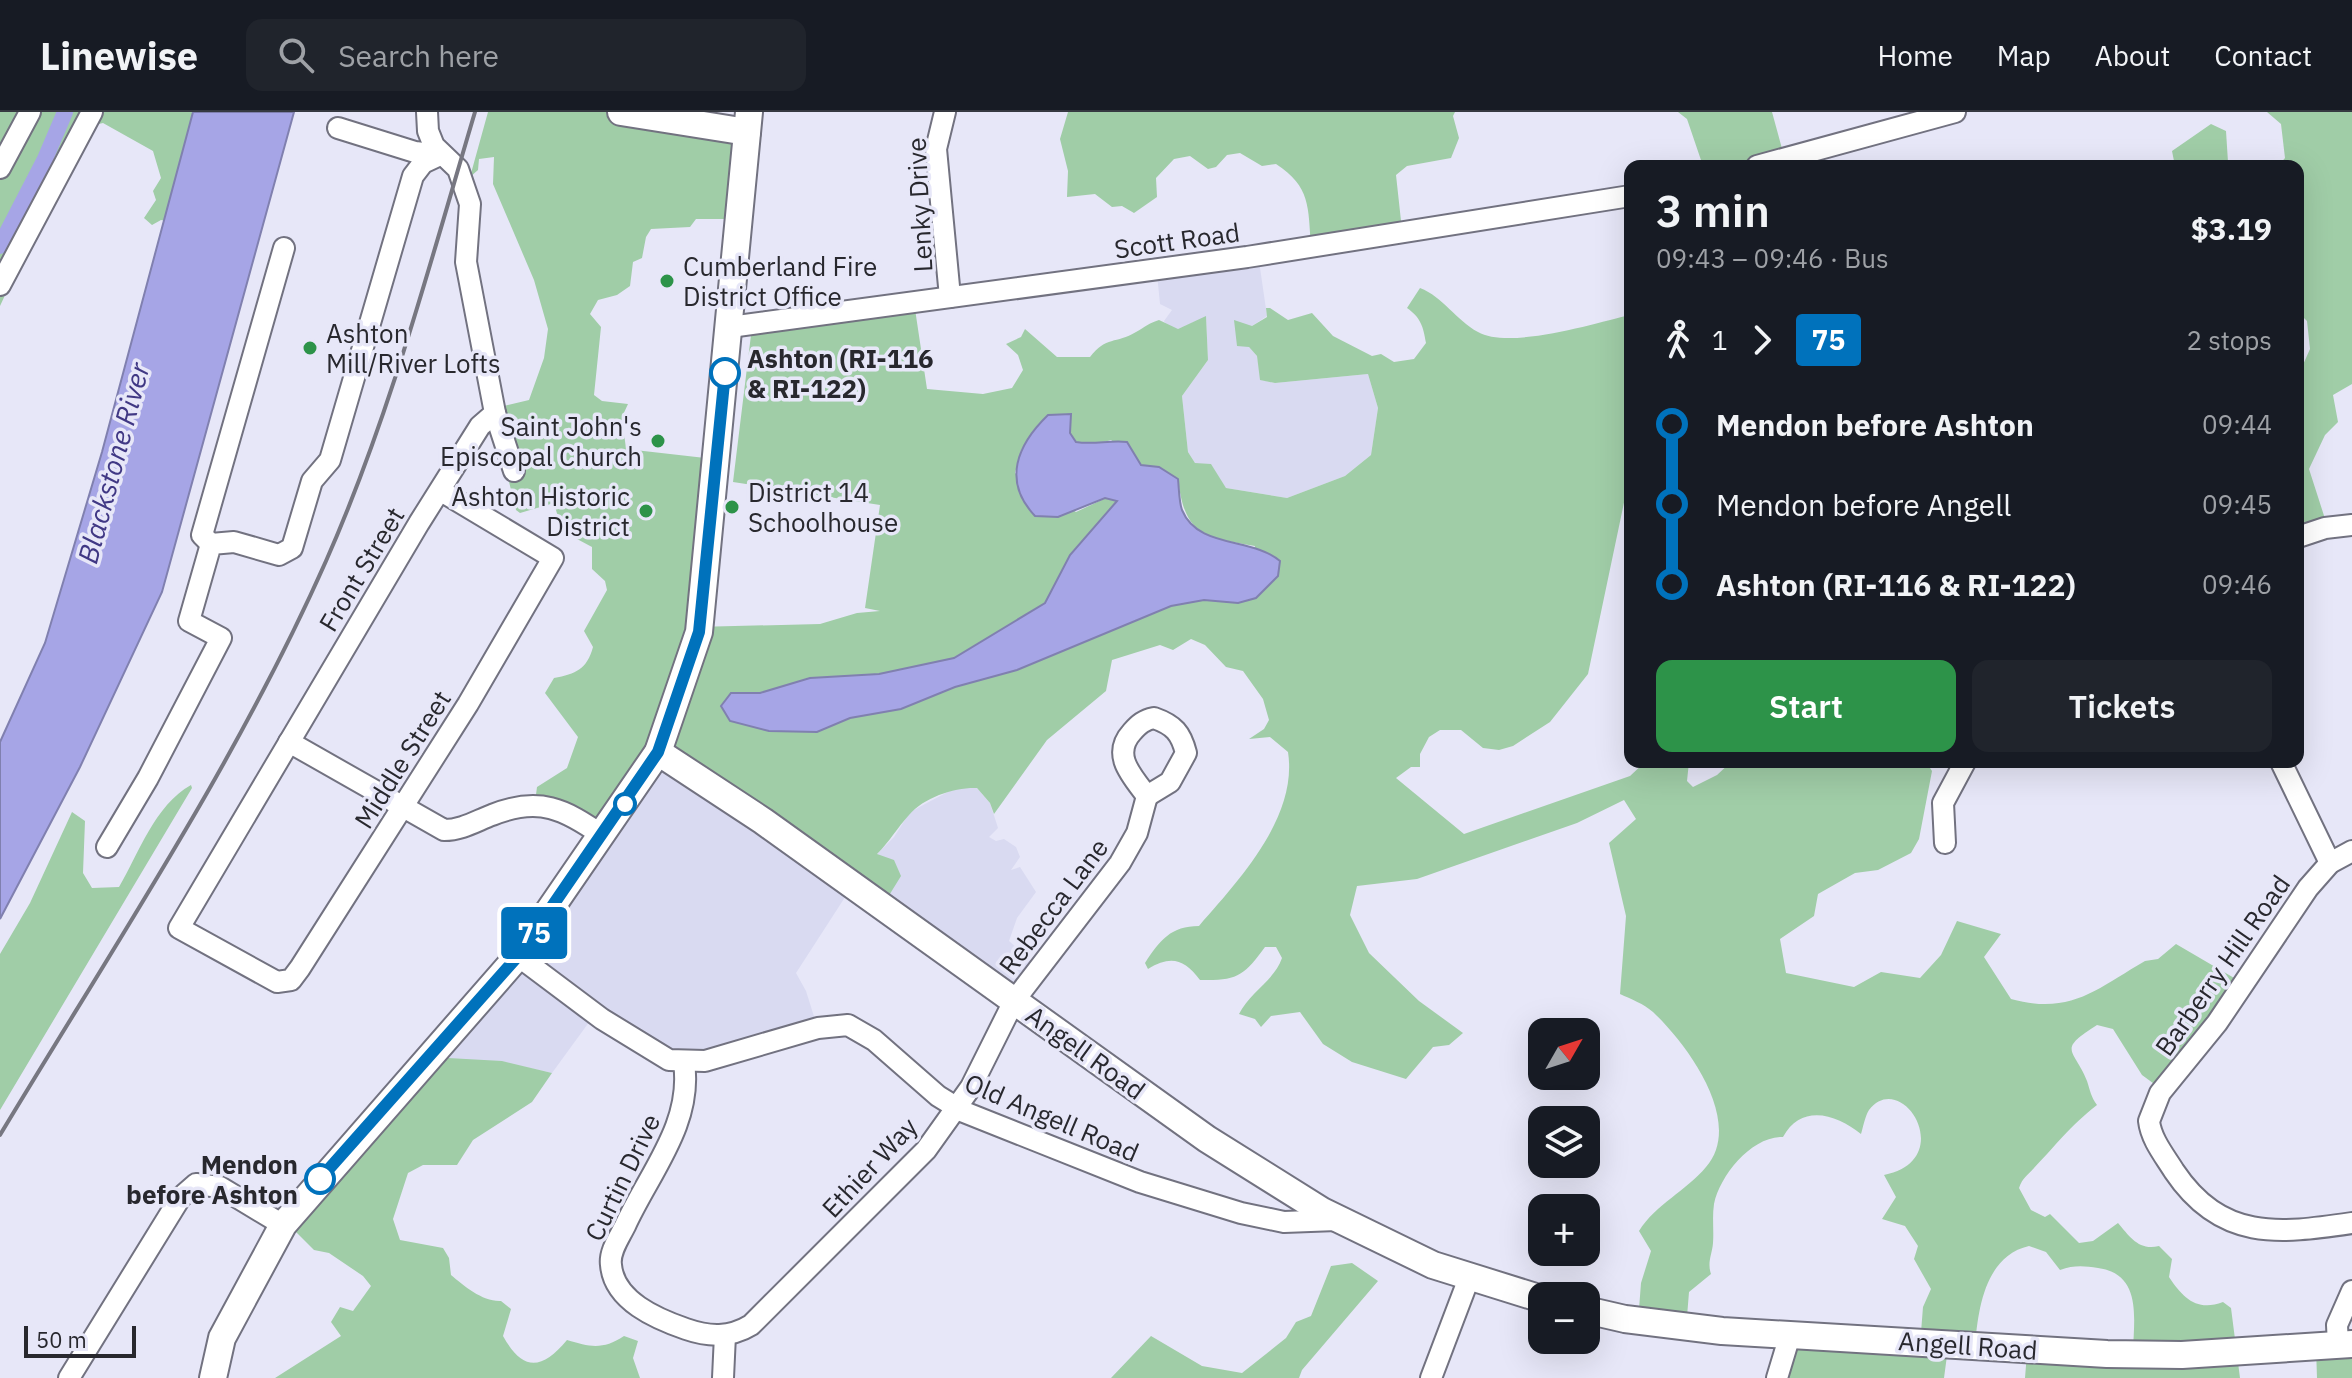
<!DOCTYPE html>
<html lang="en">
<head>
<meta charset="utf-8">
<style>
	body { margin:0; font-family:"IBM Plex Sans",sans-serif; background:#20242c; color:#f1f3f6; height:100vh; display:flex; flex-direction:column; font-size:30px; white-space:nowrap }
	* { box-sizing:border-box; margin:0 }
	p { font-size:26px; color:#9ea1a6 }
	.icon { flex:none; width:44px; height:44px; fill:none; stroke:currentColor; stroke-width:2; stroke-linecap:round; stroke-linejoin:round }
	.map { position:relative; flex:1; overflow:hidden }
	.details { position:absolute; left:1624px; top:48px; width:680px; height:608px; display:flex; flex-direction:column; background:#171b24; border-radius:16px; box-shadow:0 8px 32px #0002 }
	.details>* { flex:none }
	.badge { padding:0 16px; border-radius:6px; font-size:28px; line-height:52px }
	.needle { width:52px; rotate:51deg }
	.controls { position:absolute; left:1528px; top:906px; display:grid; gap:16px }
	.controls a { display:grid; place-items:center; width:72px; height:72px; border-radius:16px; background:#171b24; box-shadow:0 8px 32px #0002; font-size:40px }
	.scale { position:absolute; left:24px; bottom:20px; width:112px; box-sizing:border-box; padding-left:8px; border:4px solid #28282e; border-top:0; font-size:22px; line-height:28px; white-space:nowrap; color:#28282e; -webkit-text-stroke:6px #e7e7f8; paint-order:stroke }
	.map>.badge { position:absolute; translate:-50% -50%; box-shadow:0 0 0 4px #fff }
	.legs { display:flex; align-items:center; gap:12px; height:88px; padding:0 32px; font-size:26px }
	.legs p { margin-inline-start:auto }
	.headline { display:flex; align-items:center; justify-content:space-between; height:136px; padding:0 32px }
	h1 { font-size:44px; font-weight:600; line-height:60px }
	.action { display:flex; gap:16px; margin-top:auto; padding:16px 32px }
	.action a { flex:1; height:92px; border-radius:16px; background:#2d9349; color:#fff; font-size:32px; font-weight:600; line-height:92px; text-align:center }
	.action a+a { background:#20242c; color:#f1f3f6 }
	ul { padding:0 32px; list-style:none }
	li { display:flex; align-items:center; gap:28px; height:80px; font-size:30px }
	li i { display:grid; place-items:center; width:12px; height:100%; margin:0 10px; background:currentColor }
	li i::after { content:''; width:20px; height:20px; margin:-10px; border:6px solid; border-radius:50%; background:#171b24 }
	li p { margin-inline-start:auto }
	li:first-child i { background:linear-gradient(#0000 50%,currentColor 0) }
	li:last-child i { background:linear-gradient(currentColor 50%,#0000 0) }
	header { display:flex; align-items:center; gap:48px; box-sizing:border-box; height:112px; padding:0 40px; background:#171b24; border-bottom:2px solid #363941 }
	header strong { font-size:38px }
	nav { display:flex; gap:44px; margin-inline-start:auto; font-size:28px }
	.search { width:560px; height:72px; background:#20242c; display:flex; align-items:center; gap:20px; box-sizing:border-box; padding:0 28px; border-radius:16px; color:#9ea1a6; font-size:30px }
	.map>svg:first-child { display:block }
	.built { fill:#d9daf1 }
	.green { fill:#a0cda7; fill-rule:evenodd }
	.water { fill:#a6a5e6; stroke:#8080af; stroke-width:2 }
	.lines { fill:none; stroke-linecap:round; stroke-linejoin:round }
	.canal { stroke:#a6a5e6; stroke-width:16 }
	.minor-casing { stroke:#727280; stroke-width:24 }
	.major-casing { stroke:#727280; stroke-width:30 }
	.minor { stroke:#fff; stroke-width:20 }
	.major { stroke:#fff; stroke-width:26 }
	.rail { stroke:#777781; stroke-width:4 }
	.line-1-casing { stroke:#fff; stroke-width:18 }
	.line-1 { stroke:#0072bc; stroke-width:12 }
	.poi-dot { fill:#2d9349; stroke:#e7e7f8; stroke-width:3 }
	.stop-1-dot { fill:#fff; stroke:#0072bc; stroke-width:4 }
	.labels { text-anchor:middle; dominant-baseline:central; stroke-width:7; stroke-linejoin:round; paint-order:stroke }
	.street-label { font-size:26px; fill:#28282e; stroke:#e7e7f8 }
	.poi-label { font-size:26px; fill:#28282e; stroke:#e7e7f8; text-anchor:start }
	.stop-label { font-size:26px; font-weight:bold; fill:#28282e; stroke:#e7e7f8; text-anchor:start }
	.water-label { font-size:28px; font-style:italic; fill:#403884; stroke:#e7e7f8 }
</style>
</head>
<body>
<header>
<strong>Linewise</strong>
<div class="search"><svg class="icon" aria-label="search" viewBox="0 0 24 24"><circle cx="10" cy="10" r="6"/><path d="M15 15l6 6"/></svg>Search here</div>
<nav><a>Home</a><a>Map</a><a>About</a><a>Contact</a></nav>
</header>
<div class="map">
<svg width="2352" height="1266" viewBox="0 0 2352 1266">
	<rect width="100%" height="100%" fill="#e7e7f8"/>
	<g class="built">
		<polygon points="1258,142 1267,204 1252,214 1249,235 1257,244 1261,268 1275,271 1368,262 1378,296 1371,343 1345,364 1287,386 1226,376 1213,361 1195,351 1188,340 1182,284 1208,248 1206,205 1178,217 1167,215 1164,209 1172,198 1160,192 1157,162"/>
		<polygon points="656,635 849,779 796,861 806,879 817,914 684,949 595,902 552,961 502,950 437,946"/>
		<polygon points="957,675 977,676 990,691 998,716 989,725 996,729 1004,727 1016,735 1020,745 1011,758 1020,755 1036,780 1017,806 1009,829 1037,854 1010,890 886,803 885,747 877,742 894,725 910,700"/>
	</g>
	<g class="green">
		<polygon points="0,0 205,0 171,110 161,108 152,113 144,106 156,88 153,79 161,66 153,39 103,11 73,18 53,47 28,63 26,80 18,100 21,109 17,129 20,151 0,194"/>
		<path d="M488 0H700L744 33 733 107H696L690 115 651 117 646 125 642 146 633 150 630 174 617 183 598 188 590 202 601 215 594 283 602 289 628 292 622 305 626 337 714 347 695 515 820 512 857 501 880 499 865 496 880 393 733 370 751 223 915 197 927 277 983 282 1012 276 1023 258 1018 243 1006 232 1021 225 1025 217 1057 245H1090C1106 224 1116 232 1136 220 1145 215 1149 211 1159 208L1178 217 1206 204 1208 248 1182 284 1188 340 1195 351 1211 352 1226 376 1287 386 1345 364 1371 343 1378 296 1368 262 1275 271 1260 268 1257 244 1249 235 1237 234 1234 208 1252 214 1267 205 1266 196H1270L1288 208 1312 201 1333 224 1372 244 1381 242 1394 250 1414 247 1426 231C1423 214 1421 206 1407 196L1420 176C1443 185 1456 208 1478 220 1509 238 1596 211 1630 203V362L1588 562 1550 610 1513 634 1499 638 1483 636 1461 618H1440L1429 625 1420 642V655H1411L1396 666 1464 722 1630 664 1645 650H1689L1687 669 1693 675 1717 663 1731 650H1926L1932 659 1919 727 1911 741 1878 758 1855 761 1818 782 1814 804 1780 827 1786 861 1854 875 1881 860 1920 866 1941 843 1957 809 2001 822 1984 845 2011 887C2071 903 2095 878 2145 849L2158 847 2176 832 2241 870 2161 977 2142 963 2113 917 2097 913C2056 939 2074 936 2087 969 2090 978 2091 985 2097 993 2069 1015 2057 1032 2034 1056 2027 1064 2023 1065 2019 1076L2031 1098 2045 1105 2050 1102 2079 1131 2093 1129 2118 1111C2130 1125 2139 1139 2159 1134L2172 1147 2169 1165C2183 1186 2197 1200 2223 1190L2231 1196 2240 1266H2025L2027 1241 2133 1239C2134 1206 2142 1162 2098 1156 2084 1154 2074 1153 2060 1158L2046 1140 2029 1134C1985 1144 1978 1197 1975 1235L1948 1236 1944 1266H1769L1775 1228 1920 1233 1923 1195 1931 1177 1914 1147 1918 1134 1905 1114 1882 1107 1896 1085 1884 1063C1959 1048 1902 956 1869 998 1865 1004 1863 1016 1861 1022 1837 1002 1801 991 1783 1025 1752 1024 1720 1063 1714 1092 1712 1105 1714 1118 1713 1131 1712 1143 1707 1150 1711 1162L1689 1180 1686 1217 1638 1210 1641 1171 1651 1139 1639 1119C1656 1092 1686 1079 1706 1055 1745 1010 1687 932 1653 900 1644 892 1631 887 1620 882L1626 804 1609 731 1636 707 1624 688 1577 711 1417 767 1357 774 1350 803 1369 841 1419 889 1463 921 1449 933 1433 935 1406 967 1352 950 1323 932 1300 900 1271 904 1261 915 1255 907 1239 902C1250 880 1274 869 1282 846L1276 835H1265C1244 864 1237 869 1200 868 1184 847 1171 843 1148 857L1145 851C1160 828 1171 814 1199 814 1240 767 1298 705 1288 640L1270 625 1249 627 1264 617 1269 608 1263 587 1243 559 1226 555 1205 533 1191 527 1173 538 1160 533 1112 548 1106 579 1047 628 994 702 990 691 977 676C956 675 924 685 909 703 897 716 890 729 877 742L894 748 901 764 880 798 663 638 595 730 583 718 534 698 537 675 567 656 578 625 545 581 554 566C576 562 587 557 593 535L584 519 607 478 605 469 592 457V435L562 419 554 391 520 401 516 398 491 297 529 288 544 246 548 217 534 168 493 72 494 45 479 47 478 58 470 65ZM1036 315 1070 321 1076 330 1094 333 1111 328 1141 353 1159 355 1178 367C1185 424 1203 425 1255 434L1238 491 1204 488 1171 494 1017 558 955 575 901 597 850 606 817 620 731 581H760L810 566 879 562 954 546 1046 491 1070 443 1118 388 1106 386 1076 400 1015 361 1021 338Z"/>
		<path d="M1068 0H1455L1453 4 1459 26 1451 46 1407 54 1396 63 1402 118 1311 134C1308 95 1311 75 1276 52L1262 54 1240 41 1227 43 1216 55 1208 57 1190 44 1174 47 1156 66 1157 85 1134 101 1122 94 1112 95 1095 82 1067 85 1068 59 1060 27Z"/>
		<polygon points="1678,0 1772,0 1784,44 1749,54 1703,54 1687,7"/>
		<polygon points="2267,0 2352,0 2352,272 2333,283 2338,310 2325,323 2309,357 2327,413 2298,425 2301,321 2298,320 2298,264 2310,237 2307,209 2298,200 2298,54 2278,54 2285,46 2281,12"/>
		<polygon points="2211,12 2226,19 2228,50 2232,54 2175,54 2172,39"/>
		<path d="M191 673 192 676 0 998V842L30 791 72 700 85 709 83 761 92 776 119 775C139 741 155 693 191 673Z"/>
		<path d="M430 945 502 949 552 961 532 990 473 1028 457 1053H423L408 1061 393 1107 400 1128 443 1136 449 1146 451 1163C464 1174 483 1190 501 1189L511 1197 503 1224C523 1260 542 1258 567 1228 590 1235 603 1238 624 1224L638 1229 633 1246 640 1266H275L341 1224 331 1210 340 1195 353 1199 371 1174 363 1164 329 1141 314 1138 290 1114Z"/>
		<polygon points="1352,1151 1378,1169 1302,1258 1299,1266 1111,1266 1151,1224 1202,1254 1242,1261 1286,1226 1296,1210 1311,1204 1331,1154"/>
		<polygon points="2352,1232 2352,1266 2317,1266 2316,1235"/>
	</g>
	<g class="water">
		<polygon points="193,0 294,0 162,480 80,655 0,807 0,630 45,531 102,340"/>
		<path d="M1071 302 1070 321 1076 330C1094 333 1109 328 1127 330L1141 353 1159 355 1178 367C1179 376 1179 390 1182 398 1198 437 1252 425 1280 449L1278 464 1256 486 1238 491 1204 488 1171 494 1017 558 955 575 901 597 850 606 817 620 769 619 730 609 721 594 731 581H760L810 566 879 562 954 546 1045 491 1070 443 1117 389 1105 386 1058 405 1035 404C1002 369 1017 333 1048 303Z"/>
	</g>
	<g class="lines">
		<polyline class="canal" points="0,134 45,47 65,0"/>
		<g class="minor-casing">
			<g id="minor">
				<polyline points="427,0 428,19 434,34 458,57 470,92 466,150 495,301 480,314 419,411 179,816 277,870 291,868 300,856 468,592 553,446 441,379"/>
				<polyline points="945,0 936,37 950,185"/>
				<polyline points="338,16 415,40 440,43"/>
				<polyline points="1757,54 1955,0"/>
				<polyline points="0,56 30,0"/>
				<polyline points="0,173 92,0"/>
				<polyline points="730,215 1247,145 1630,84"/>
				<polyline points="495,301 514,359"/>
				<polyline points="2298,425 2325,416 2352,413"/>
				<polyline points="211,432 202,423 284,136"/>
				<path d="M1154 606C1174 613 1181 621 1186 641L1170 670 1147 684C1132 664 1111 643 1132 620 1139 612 1144 608 1154 606Z"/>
				<path d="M289 630 444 718C462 718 476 709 492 703 539 684 565 697 603 724"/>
				<polyline points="2281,650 2330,751"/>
				<polyline points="1945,731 1943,691 1965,650"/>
				<polyline points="107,735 148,666 221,526 189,509 211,432 234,430 279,443 292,436 312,369 330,348 413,64 423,51 440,43"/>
				<path d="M2352 739 2330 751 2308 776 2217 911 2160 981 2149 1009C2151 1027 2164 1043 2174 1059 2221 1129 2278 1122 2352 1111"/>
				<polyline points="518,844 602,907 669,948 705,949 818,916 848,913 874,928 938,984 964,1000 1140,1070 1241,1101 1284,1110 1337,1108"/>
				<path d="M684 951C693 1012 649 1061 625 1114 619 1126 609 1140 611 1153 614 1189 657 1207 686 1217 709 1225 730 1226 751 1213L926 1038 971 975 1014 889 1120 751 1137 721 1147 684"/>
				<polyline points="2338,1233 2337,1213 2352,1179"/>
				<polyline points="69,1266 180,1086 196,1072 220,1075 283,1113"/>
				<polyline points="723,1266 725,1223"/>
				<polyline points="1431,1266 1469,1166"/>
				<polyline points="1777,1266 1790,1223"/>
			</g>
		</g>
		<g class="major-casing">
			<g id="major">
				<polyline points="621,0 747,20"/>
				<polyline points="658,640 763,709 1207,1027 1322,1099 1433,1153 1542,1187"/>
				<polyline points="1586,1198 1625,1207 1722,1219 2107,1242 2182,1243 2352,1232"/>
				<polyline points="213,1266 222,1226 283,1113 518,844 658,640 699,520 749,0"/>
			</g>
		</g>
		<use href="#minor" class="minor"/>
		<use href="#major" class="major"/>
		<path class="rail" d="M0 1023C113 835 237 650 326 449 390 304 430 151 475 0"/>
	</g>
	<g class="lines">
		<g class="line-1-casing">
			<polyline id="line-1" points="320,1067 518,844 658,640 699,520 725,261"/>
		</g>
		<use href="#line-1" class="line-1"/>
	</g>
	<g class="poi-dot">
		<circle cx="667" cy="169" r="8"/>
		<circle cx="310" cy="236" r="8"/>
		<circle cx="658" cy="329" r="8"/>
		<circle cx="732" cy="395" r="8"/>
		<circle cx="646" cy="399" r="8"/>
	</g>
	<g class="stop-1-dot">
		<circle cx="725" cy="261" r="14"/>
		<circle cx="625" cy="692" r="10"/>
		<circle cx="320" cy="1067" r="14"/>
	</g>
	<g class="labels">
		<g class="street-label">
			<text transform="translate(919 93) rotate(-93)">Lenky Drive</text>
			<text transform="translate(1177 128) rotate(-8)">Scott Road</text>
			<text transform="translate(361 457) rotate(-59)">Front Street</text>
			<text transform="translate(402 647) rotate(-58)">Middle Street</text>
			<text transform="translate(1053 794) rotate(-53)">Rebecca Lane</text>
			<text transform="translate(2222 853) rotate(-55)">Barberry Hill Road</text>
			<text transform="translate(1086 940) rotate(36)">Angell Road</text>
			<text transform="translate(1052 1005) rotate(23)">Old Angell Road</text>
			<text transform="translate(869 1055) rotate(-47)">Ethier Way</text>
			<text transform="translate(622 1065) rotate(-64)">Curtin Drive</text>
			<text transform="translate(1968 1233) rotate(4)">Angell Road</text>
		</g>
		<g class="poi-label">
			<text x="683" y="154">Cumberland Fire<tspan x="683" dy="30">District Office</tspan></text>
			<text x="326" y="221">Ashton<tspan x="326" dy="30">Mill/River Lofts</tspan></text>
			<text x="642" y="314" text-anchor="end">Saint John's<tspan x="642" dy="30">Episcopal Church</tspan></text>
			<text x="748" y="380">District 14<tspan x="748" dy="30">Schoolhouse</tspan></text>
			<text x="630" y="384" text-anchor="end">Ashton Historic<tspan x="630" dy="30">District</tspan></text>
		</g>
		<g class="stop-label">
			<text x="747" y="246">Ashton (RI-116<tspan x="747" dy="30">&amp; RI-122)</tspan></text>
			<text x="298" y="1052" text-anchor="end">Mendon<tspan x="298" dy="30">before Ashton</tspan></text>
		</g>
		<g class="water-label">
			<text transform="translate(113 351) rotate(-75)">Blackstone River</text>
		</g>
	</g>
</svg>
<div class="controls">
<a><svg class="needle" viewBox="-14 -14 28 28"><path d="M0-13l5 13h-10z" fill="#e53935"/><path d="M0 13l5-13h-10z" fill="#9ea1a6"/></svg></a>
<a><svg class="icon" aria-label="layers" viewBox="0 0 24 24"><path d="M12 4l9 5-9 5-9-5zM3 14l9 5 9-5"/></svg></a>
<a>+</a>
<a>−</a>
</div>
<div class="scale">50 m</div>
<b class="badge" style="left:534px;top:821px;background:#0072bc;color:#fff">75</b>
<section class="details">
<div class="headline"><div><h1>3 min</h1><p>09:43 – 09:46 · Bus</p></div><b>$3.19</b></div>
<div class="legs"><svg class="icon" aria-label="walk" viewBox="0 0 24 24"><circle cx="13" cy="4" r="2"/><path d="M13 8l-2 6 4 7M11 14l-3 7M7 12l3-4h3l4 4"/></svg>1<svg class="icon" aria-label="forward" viewBox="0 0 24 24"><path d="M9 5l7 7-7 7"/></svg><b class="badge" style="background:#0072bc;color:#fff">75</b><p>2 stops</p></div>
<ul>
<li><i style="color:#0072bc"></i><b>Mendon before Ashton</b><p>09:44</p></li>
<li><i style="color:#0072bc"></i><span>Mendon before Angell</span><p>09:45</p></li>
<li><i style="color:#0072bc"></i><b>Ashton (RI-116 &amp; RI-122)</b><p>09:46</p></li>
</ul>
<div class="action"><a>Start</a><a>Tickets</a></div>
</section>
</div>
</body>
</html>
